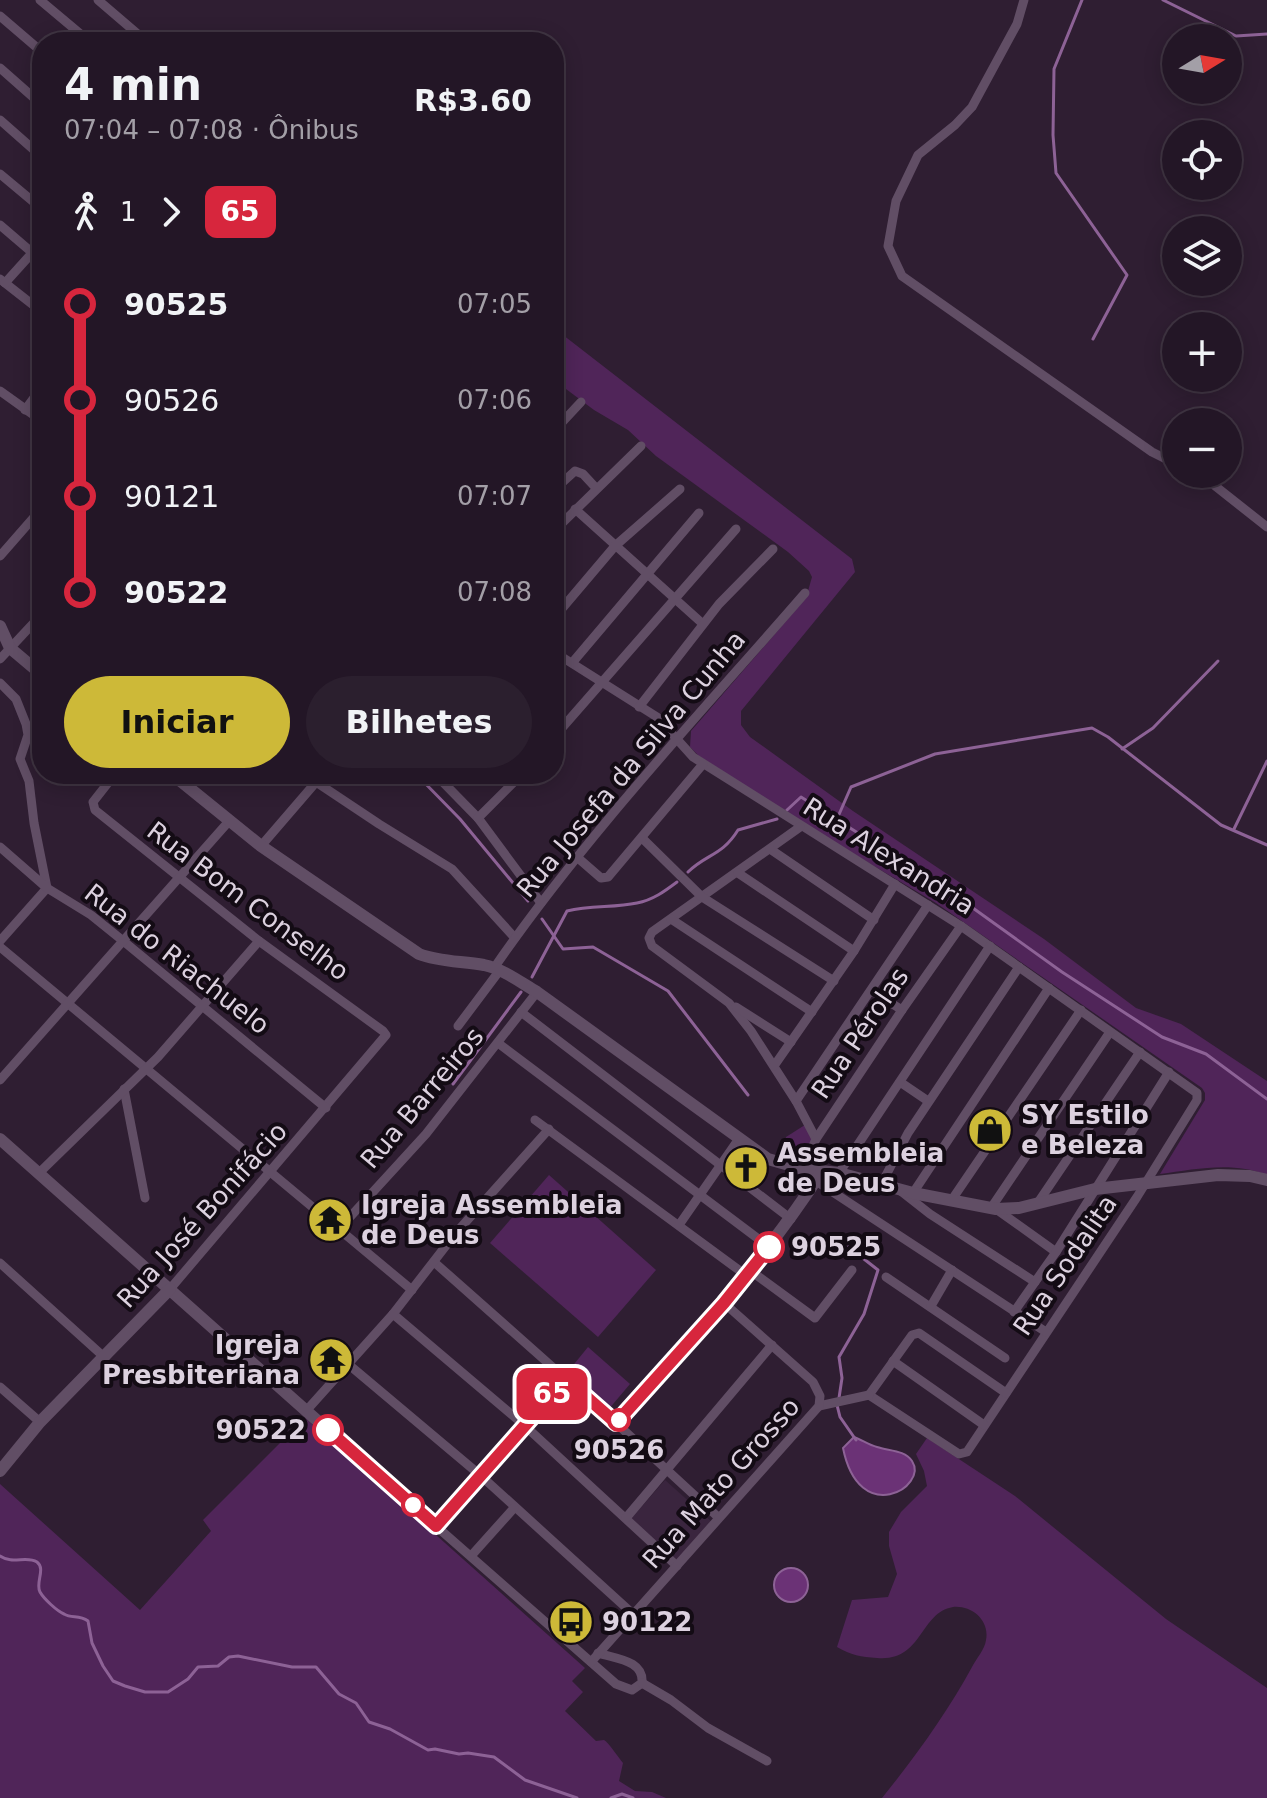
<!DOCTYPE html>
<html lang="pt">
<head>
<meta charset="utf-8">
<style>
	body { margin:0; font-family:"DejaVu Sans",sans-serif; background:#2b1f2e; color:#f1f3f6; height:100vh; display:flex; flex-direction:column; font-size:30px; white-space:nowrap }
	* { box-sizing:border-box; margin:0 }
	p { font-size:26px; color:#a39fa7 }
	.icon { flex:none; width:44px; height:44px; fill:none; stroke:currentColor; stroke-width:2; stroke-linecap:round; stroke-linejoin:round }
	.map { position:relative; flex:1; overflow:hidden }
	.panel { position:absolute; left:32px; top:32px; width:532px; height:752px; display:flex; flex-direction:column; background:#231626; border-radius:32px; box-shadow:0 4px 20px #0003,0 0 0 2px #403543 }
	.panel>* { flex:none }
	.badge { padding:0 16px; border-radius:12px; font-size:28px; line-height:52px }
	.needle { width:52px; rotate:79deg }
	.fabs { position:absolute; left:1162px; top:24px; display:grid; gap:16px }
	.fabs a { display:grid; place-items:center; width:80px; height:80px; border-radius:50%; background:#231626; box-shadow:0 4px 20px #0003,0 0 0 2px #403543; font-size:40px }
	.map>.badge { position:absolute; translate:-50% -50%; box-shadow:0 0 0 4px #fff }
	.legs { display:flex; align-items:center; gap:12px; height:88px; padding:0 32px; font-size:26px }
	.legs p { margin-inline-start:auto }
	.headline { display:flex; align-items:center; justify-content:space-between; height:136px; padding:0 32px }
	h1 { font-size:44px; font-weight:700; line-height:60px }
	.action { display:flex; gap:16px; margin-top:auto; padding:16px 32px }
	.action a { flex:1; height:92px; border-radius:48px; background:#cdb938; color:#111; font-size:32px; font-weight:700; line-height:92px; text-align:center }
	.action a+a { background:#2b1f2e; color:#f1f3f6 }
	ul { padding:0 32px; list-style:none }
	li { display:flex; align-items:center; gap:28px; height:96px; font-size:30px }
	li i { display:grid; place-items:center; width:12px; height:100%; margin:0 10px; background:currentColor }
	li i::after { content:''; width:20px; height:20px; margin:-10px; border:6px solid; border-radius:50%; background:#231626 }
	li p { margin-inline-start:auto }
	li:first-child i { background:linear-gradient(#0000 50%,currentColor 0) }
	li:last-child i { background:linear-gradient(currentColor 50%,#0000 0) }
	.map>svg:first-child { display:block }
	.built { fill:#3a253e }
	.green { fill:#502559 }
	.water { fill:#6b3276; stroke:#8d6296; stroke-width:2 }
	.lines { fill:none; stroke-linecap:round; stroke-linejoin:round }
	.stream { stroke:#8d6296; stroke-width:3 }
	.street { stroke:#614e65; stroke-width:9 }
	.secondary { stroke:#614e65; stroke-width:12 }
	.line-1-casing { stroke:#fff; stroke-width:18 }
	.line-1 { stroke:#d7263d; stroke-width:12 }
	.stop-1-dot { fill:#fff; stroke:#d7263d; stroke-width:4 }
	.labels { text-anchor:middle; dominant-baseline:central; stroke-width:8; stroke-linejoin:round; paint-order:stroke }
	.street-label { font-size:26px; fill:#dcd1df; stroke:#130b14 }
	.poi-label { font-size:26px; font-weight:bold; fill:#dcd1df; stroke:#130b14; text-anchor:start }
	.stop-label { font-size:26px; font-weight:bold; fill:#dcd1df; stroke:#130b14; text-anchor:start }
</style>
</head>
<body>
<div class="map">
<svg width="1267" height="1798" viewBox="0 0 1267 1798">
	<rect width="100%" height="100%" fill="#2f1e32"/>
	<polygon class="built" points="665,1480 713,1523 677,1563 630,1520"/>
	<g class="green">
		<path d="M554 328 852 559 855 572 741 711V725L750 737 853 811 1044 939 1136 1008 1181 1024 1267 1081V1175C1233 1161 1195 1169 1160 1174L1205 1100V1093L1202 1088 936 903 817 832 699 756 690 747 691 731 806 598 812 577 809 571 788 552 656 456 628 430 594 410 554 380Z"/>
		<polygon points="808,1123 816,1139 803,1169 780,1163 786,1137"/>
		<polygon points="549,1175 656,1270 598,1337 490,1243"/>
		<polygon points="588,1347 630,1384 608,1410 566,1374"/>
		<path d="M305 1418 585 1668 572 1681 583 1692 565 1711 596 1741 604 1740C609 1743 618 1757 623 1763L619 1781 635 1791 652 1792 666 1798H0V1484L140 1610 211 1531 203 1520Z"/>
		<path d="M927 1438 1015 1496 1166 1619 1267 1688V1798H882C915 1757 947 1713 972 1667 976 1659 985 1649 986 1640 990 1620 971 1605 953 1607 919 1613 923 1662 877 1658 861 1657 851 1655 837 1647L852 1600 888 1597 897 1574 889 1546V1532L901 1512 927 1486 924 1471 916 1454Z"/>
	</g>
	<g class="water">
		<path d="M854 1437C862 1440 869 1445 877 1447 889 1451 905 1450 912 1461 929 1487 859 1528 843 1448Z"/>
		<circle cx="791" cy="1585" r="17"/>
	</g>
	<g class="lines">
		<g class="stream">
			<polyline points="1082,0 1054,69 1053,135 1056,173 1127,275 1093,339"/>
			<polyline points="1163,0 1236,36 1267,34"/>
			<polyline points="1122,749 1153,728 1218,661"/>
			<polyline points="416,774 460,819 528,901"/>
			<polyline points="787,810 801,797 945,888 1062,972 1162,1037 1206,1054 1267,1099"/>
			<polyline points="837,819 851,787 935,754 1092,728 1108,737 1221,825 1267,845"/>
			<polyline points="1234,829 1267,761"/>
			<path d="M688 872C706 854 722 856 738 830L777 819"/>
			<polyline points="542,919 563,949 593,947 668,991 748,1095"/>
			<path d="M532 977 567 911C591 905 614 908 637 903 653 900 665 891 677 882"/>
			<polyline points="453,1084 521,992"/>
			<polyline points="832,1234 878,1270 864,1314 839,1357 842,1378 839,1398"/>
			<polyline points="837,1405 840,1417 856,1440"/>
			<path d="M0 1556C13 1565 26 1555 37 1562 46 1569 35 1583 40 1592 44 1599 57 1611 64 1614 72 1619 79 1614 88 1621L92 1643 103 1666 113 1681 125 1686 145 1692H168L188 1679 198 1667 218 1666 229 1657 238 1656 292 1667H316L339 1694 356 1703 369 1722 390 1729 428 1750 435 1749 459 1754 468 1753 494 1757 525 1780 577 1798"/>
			<polyline points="611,1798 622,1794 633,1798"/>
		</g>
		<g class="street">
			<polyline points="40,0 90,42"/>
			<polyline points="98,0 147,42"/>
			<polyline points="1024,0 1017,24 972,107 955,125 918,155 896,201 888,246 902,276 1152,452 1176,464"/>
			<polyline points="0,16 42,52"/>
			<polyline points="0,68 42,105"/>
			<polyline points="0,120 42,157"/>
			<polyline points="0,174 42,209"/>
			<polyline points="0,225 42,261"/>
			<polyline points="0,279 42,312"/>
			<polyline points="5,283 42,242"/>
			<polyline points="0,391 42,421"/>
			<polyline points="25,410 42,387"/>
			<polyline points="554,431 581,402"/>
			<polyline points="1200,474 1267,527"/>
			<polyline points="554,490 575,471 583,474 596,488"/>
			<polyline points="575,509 703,624"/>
			<polyline points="554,531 641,446"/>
			<polyline points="0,556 42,508"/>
			<polyline points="554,618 615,546 680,489"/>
			<polyline points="554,652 657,717 693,757 961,926 1197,1093 1197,1100 1137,1197 967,1452 959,1454 869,1395"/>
			<polyline points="0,659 42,614"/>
			<polyline points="572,663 699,513"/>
			<polyline points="0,683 16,699 26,724 28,735 20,759 29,781 34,823 47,888 0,941"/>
			<polyline points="639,707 719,604 773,549"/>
			<polyline points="554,737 736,529"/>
			<polyline points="115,774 93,802 95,810 259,941 383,1031 386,1035 170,1289"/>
			<polyline points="304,774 379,824 452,869 515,938"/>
			<polyline points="435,774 478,818 541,903"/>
			<polyline points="478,818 522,774"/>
			<polyline points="800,827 652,932 649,938 652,946 729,1003 751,1031 796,1101 816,1139"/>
			<polyline points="642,838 702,897 834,981"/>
			<polyline points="261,846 323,774"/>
			<polyline points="0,847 47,888 91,915 122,940 326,1108"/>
			<polyline points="770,849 874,920"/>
			<polyline points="578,858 601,878 608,877 703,764"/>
			<polyline points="738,873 854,951"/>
			<polyline points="671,919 812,1012"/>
			<polyline points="0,947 412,1290"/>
			<path d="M494 968C585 836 700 714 805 593"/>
			<polyline points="872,991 902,1010"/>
			<polyline points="736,1007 791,1042"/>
			<polyline points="521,1012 791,1219"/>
			<polyline points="458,1026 500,970"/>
			<polyline points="498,1043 769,1247"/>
			<polyline points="774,1066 854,951 895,884"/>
			<polyline points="0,1080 230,820"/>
			<polyline points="900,1082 928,1101"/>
			<polyline points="124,1089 145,1198"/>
			<polyline points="796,1101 928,905"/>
			<polyline points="535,1120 747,1276"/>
			<polyline points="803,1169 816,1139 902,1010 961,926"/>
			<polyline points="39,1173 158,1057 259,941"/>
			<polyline points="839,1173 990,946"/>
			<polyline points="816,1181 1046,1332"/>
			<polyline points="882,1183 908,1133 1019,967"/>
			<polyline points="902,1192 930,1214 1035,1282"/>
			<polyline points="913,1193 1049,988"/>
			<polyline points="951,1201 1081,1010"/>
			<polyline points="1037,1204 1140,1052"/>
			<polyline points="991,1208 1110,1032"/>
			<polyline points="996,1209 1056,1252"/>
			<polyline points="679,1225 738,1140"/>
			<polyline points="339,1229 426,1134 537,992"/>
			<polyline points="434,1262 566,1379"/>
			<polyline points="0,1263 103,1356"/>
			<polyline points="751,1271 815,1318 852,1270"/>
			<polyline points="886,1277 1005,1358"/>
			<polyline points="931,1306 952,1270"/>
			<polyline points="1014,1312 1056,1252 1169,1072"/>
			<polyline points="393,1314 524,1425 677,1566"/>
			<polyline points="893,1361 984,1425"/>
			<polyline points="348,1364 480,1475 633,1614"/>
			<polyline points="0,1387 40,1422"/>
			<polyline points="869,1395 912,1335 919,1333 1006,1393"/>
			<polyline points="819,1406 869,1395"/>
			<polyline points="306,1411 393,1314 455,1234 549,1129"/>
			<polyline points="616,1423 718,1517"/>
			<polyline points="626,1518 772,1345"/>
			<path d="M436 1526 616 1684 632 1690 642 1683C644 1660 616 1659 598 1653"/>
			<polyline points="471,1556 514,1508"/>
			<polyline points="591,1662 819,1406 820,1396 813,1382 724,1303"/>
			<polyline points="642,1683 671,1700 708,1728 767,1761"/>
		</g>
		<g class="secondary">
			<polyline points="0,626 10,648 42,675"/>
			<path d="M172 774 261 846 419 954C439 962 462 961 484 965 503 969 520 982 537 992L768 1159 803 1169 839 1173 913 1193 996 1209 1019 1208 1095 1189 1218 1175 1250 1176 1267 1180"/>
			<path d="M0 1139 436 1526 566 1379 616 1423C689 1342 763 1263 822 1171"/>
			<polyline points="0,1471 40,1422 170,1289"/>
		</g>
	</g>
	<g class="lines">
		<g class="line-1-casing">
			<polyline id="line-1" points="328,1430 436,1526 566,1379 616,1423 724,1303 769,1247"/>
		</g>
		<use href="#line-1" class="line-1"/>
	</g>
	<defs>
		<g id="shop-disc" transform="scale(2.3)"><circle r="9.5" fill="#cdb938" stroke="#130b14"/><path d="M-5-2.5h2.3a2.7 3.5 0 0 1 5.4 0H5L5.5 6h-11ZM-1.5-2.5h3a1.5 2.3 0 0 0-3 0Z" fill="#111"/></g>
		<g id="church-disc" transform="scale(2.3)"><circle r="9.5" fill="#cdb938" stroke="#130b14"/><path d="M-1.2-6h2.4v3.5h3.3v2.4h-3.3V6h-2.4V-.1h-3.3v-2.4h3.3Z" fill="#111"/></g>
		<g id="temple-disc" transform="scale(2.3)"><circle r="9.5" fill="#cdb938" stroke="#130b14"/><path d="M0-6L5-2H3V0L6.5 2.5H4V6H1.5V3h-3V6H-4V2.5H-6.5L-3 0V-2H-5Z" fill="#111"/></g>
		<g id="bus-disc" transform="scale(2.3)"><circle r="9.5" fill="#cdb938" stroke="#130b14"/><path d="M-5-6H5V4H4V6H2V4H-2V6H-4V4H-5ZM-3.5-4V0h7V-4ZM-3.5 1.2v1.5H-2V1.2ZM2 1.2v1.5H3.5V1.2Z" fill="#111"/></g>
	</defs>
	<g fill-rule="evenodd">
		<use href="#shop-disc" x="990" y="1130"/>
		<use href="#church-disc" x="746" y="1168"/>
		<use href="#temple-disc" x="330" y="1220"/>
		<use href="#temple-disc" x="331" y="1360"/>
		<use href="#bus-disc" x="571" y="1622"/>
	</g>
	<g class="stop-1-dot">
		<circle cx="769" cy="1247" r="14"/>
		<circle cx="619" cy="1420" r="10"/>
		<circle cx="328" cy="1430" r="14"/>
		<circle cx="413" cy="1505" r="10"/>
	</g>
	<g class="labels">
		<g class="street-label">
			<text transform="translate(631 764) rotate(-50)">Rua Josefa da Silva Cunha</text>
			<text transform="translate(889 856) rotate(32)">Rua Alexandria</text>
			<text transform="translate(248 901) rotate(37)">Rua Bom Conselho</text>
			<text transform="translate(177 959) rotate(38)">Rua do Riachuelo</text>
			<text transform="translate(860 1033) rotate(-56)">Rua Pérolas</text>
			<text transform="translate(422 1098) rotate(-50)">Rua Barreiros</text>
			<text transform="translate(202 1215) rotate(-48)">Rua José Bonifácio</text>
			<text transform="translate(1065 1265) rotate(-56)">Rua Sodalita</text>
			<text transform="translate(721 1483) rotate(-48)">Rua Mato Grosso</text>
		</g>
		<g class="poi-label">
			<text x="1021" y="1115">SY Estilo<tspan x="1021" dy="30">e Beleza</tspan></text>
			<text x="777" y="1153">Assembleia<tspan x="777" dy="30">de Deus</tspan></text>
			<text x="361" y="1205">Igreja Assembleia<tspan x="361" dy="30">de Deus</tspan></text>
			<text x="300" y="1345" text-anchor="end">Igreja<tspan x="300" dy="30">Presbiteriana</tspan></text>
			<text x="602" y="1622">90122</text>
		</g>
		<g class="stop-label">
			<text x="791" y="1247">90525</text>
			<text x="306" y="1430" text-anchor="end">90522</text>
			<text x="619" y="1450" text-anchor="middle">90526</text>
		</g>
	</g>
</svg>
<div class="fabs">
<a><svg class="needle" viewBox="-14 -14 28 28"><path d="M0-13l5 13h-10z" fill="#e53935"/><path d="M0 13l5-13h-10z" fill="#a39fa7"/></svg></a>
<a><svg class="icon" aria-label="locate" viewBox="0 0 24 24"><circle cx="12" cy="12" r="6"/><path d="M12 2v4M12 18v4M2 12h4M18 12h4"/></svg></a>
<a><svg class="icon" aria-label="layers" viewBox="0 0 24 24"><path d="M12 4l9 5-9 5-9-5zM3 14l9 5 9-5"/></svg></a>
<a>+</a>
<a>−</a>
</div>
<b class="badge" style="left:552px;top:1394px;background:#d7263d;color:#fff">65</b>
<section class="panel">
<div class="headline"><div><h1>4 min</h1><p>07:04 – 07:08 · Ônibus</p></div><b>R$3.60</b></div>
<div class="legs"><svg class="icon" aria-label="walk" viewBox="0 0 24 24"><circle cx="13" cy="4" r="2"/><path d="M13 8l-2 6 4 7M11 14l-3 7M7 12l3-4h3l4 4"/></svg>1<svg class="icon" aria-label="forward" viewBox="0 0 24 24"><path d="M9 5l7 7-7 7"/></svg><b class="badge" style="background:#d7263d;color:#fff">65</b></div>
<ul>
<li><i style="color:#d7263d"></i><b>90525</b><p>07:05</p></li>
<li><i style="color:#d7263d"></i><span>90526</span><p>07:06</p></li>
<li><i style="color:#d7263d"></i><span>90121</span><p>07:07</p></li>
<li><i style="color:#d7263d"></i><b>90522</b><p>07:08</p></li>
</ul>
<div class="action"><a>Iniciar</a><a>Bilhetes</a></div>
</section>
</div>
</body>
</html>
